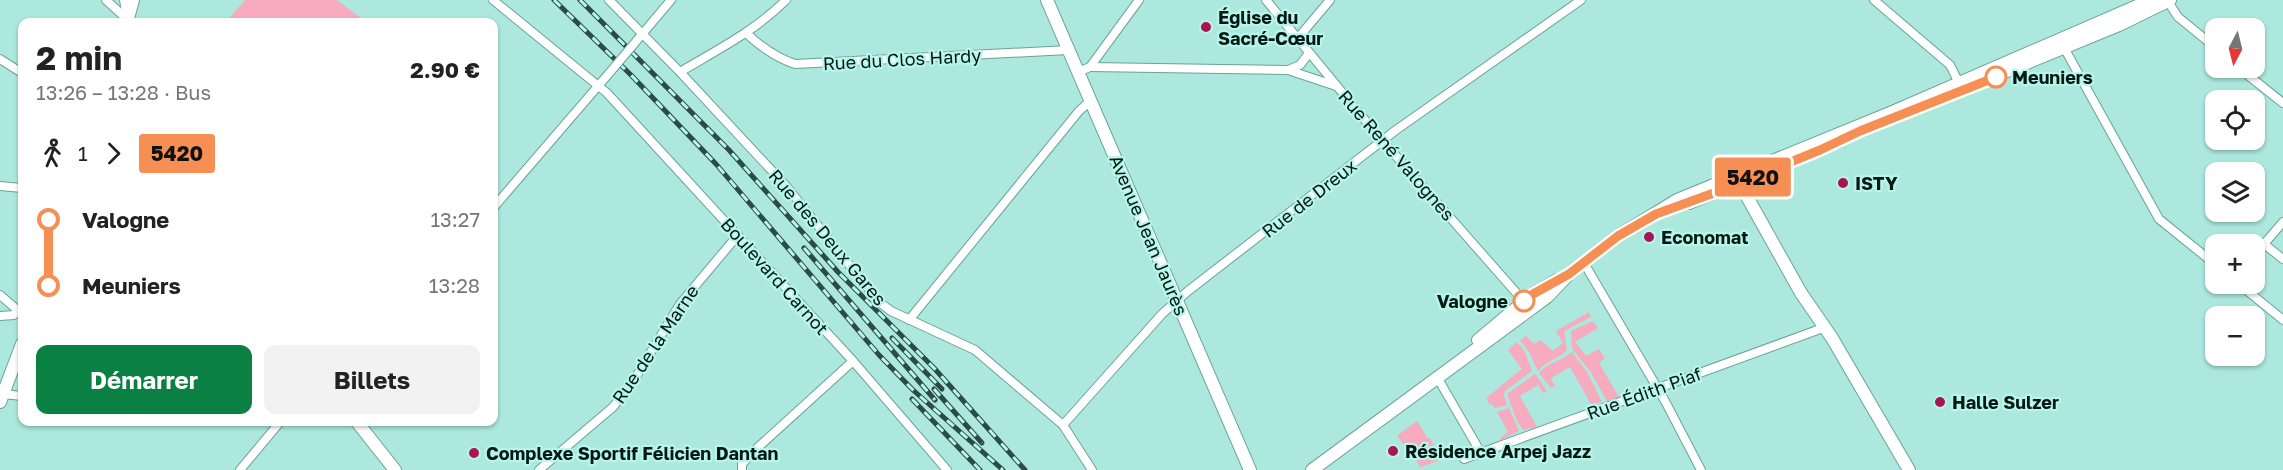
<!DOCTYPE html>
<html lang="fr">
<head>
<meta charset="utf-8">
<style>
	body { margin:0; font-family:"Golos Text",sans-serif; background:#f2f2f2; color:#222; height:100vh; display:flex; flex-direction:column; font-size:22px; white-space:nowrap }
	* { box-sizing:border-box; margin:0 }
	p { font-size:20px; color:#767676 }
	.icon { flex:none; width:33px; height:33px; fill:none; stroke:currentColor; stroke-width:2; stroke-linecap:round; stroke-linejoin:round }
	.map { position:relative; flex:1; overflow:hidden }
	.details { position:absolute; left:18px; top:18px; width:480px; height:408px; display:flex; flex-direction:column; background:#fff; border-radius:12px; box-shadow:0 2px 4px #0004 }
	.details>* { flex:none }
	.badge { padding:0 12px; border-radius:4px; font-size:21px; line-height:39px }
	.needle { width:39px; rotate:187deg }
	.tools { position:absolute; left:2205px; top:18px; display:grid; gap:12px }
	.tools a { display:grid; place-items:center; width:60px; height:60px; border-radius:12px; background:#fff; box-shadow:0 2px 4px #0004; font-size:30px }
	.map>.badge { position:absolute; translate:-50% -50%; box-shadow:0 0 0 3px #fff }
	.legs { display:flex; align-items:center; gap:9px; height:66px; padding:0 18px; font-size:20px }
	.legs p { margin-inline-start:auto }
	.summary { display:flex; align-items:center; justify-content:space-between; height:102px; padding:0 18px }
	h1 { font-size:33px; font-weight:700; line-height:45px }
	.button { display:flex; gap:12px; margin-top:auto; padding:12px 18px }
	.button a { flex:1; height:69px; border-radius:12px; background:#0b8043; color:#fff; font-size:24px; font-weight:700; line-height:69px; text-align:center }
	.button a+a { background:#f2f2f2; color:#222 }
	ul { padding:0 18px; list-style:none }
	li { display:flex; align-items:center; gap:21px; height:66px; font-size:22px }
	li i { display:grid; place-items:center; width:9px; height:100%; margin:0 8px; background:currentColor }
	li i::after { content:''; width:15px; height:15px; margin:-8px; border:4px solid; border-radius:50%; background:#fff }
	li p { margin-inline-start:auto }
	li:first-child i { background:linear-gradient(#0000 50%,currentColor 0) }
	li:last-child i { background:linear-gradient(currentColor 50%,#0000 0) }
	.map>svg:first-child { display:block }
	.green { fill:#f7abbf }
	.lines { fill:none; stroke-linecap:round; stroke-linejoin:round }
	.street-casing { stroke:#69a399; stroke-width:10 }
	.secondary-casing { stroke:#69a399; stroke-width:14 }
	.street { stroke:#fff; stroke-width:8 }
	.secondary { stroke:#fff; stroke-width:12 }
	.rail-casing { stroke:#2b4b45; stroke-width:5 }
	.rail { stroke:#b8f6ea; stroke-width:3; stroke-dasharray:9; stroke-linecap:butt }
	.street-bridge-casing { stroke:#69a399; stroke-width:10; stroke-linecap:butt }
	.street-bridge { stroke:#fff; stroke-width:8 }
	.line-1-casing { stroke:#fff; stroke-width:14 }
	.line-1 { stroke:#f58f53; stroke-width:9 }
	.poi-dot { fill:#a61655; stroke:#b8f6ea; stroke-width:2 }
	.stop-1-dot { fill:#fff; stroke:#f58f53; stroke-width:3 }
	.labels { text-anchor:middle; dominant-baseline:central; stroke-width:4.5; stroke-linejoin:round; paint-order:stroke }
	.poi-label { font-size:18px; font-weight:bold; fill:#021915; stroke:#b8f6ea; text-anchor:start }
	.street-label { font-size:18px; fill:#021915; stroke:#b8f6ea }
	.stop-label { font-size:18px; font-weight:bold; fill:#021915; stroke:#b8f6ea; text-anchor:start }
</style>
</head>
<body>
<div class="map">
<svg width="2283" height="470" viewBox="0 0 2283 470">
	<rect width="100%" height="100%" fill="#ace8dd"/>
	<g class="green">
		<polygon points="245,0 337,0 366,22 226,22"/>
		<path d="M1589 312 1591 317 1564 331 1567 350C1558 359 1546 361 1538 371L1529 352 1520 340 1526 336 1534 344 1541 340 1553 351 1563 343 1556 331Z"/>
		<polygon points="1593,321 1598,328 1575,342 1586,356 1599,349 1605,358 1599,363 1619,397 1607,401 1590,371 1572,349 1571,331"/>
		<polygon points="1517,342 1525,352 1532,371 1505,391 1504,395 1507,405 1495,408 1492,404 1490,405 1486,398 1522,369 1508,350"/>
		<path d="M1572 352 1587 372 1602 402 1591 404 1570 367 1551 378 1555 386 1551 388 1539 373C1547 363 1561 361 1572 352Z"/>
		<polygon points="1535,374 1547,391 1543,393 1538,385 1520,396 1537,427 1523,430 1516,419 1507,394"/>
		<polygon points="1509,408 1519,431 1501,440 1500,438 1508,432 1497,412"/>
		<polygon points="1417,421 1428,439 1429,437 1434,445 1432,446 1440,460 1421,467 1397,436"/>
	</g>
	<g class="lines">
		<g class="street-casing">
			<g id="street">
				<polyline points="106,0 128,20"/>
				<polyline points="124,0 127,17"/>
				<polyline points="493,0 607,93 853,361 947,470"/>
				<polyline points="609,0 680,72 787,187 879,302 891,311 975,350 1063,425 1092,470"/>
				<polyline points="1266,0 1374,131 1527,305"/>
				<polyline points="1874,0 1950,65 1961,87"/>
				<polyline points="2167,0 2178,17 2216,48"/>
				<path d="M746 33C760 46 776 58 795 64L1068 50"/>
				<polyline points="1298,38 1330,0"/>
				<polyline points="2062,44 2159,219 2216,265"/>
				<polyline points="633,45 671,0"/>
				<polyline points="0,59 22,73"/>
				<polyline points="1090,67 1288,70 1336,86"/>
				<polyline points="2239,68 2283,103"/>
				<polyline points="1288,70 1300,65 1309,53"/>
				<path d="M680 72C717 50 755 31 786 0"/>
				<polyline points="1078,72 1090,67 1139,0"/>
				<polyline points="0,186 22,188"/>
				<polyline points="494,207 611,71"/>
				<polyline points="2283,222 2264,244 2283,259"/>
				<polyline points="1584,263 1665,401 1701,470"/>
				<polyline points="2239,284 2283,320"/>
				<polyline points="0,295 22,314"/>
				<polyline points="0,316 14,315 18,310"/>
				<polyline points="909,320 1079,111 1090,101"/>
				<polyline points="1437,377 1481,453"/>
				<polyline points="3,394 22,396"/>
				<polyline points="1063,425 1162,314 1188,291 1396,130 1581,0"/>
				<polyline points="1464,459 1823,328"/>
				<polyline points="240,470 280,422"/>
				<polyline points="539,470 613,407 631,385 680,304 738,235"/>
				<polyline points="742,470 742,464 755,450 853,361"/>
			</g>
		</g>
		<g class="secondary-casing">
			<g id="secondary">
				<polyline points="1047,0 1250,470"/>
				<polyline points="127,22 133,0"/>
				<polyline points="1927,104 2119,25 2170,0"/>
				<polyline points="1736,177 1801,293 1832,338 1909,470"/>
				<polyline points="1689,203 1839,141"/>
				<polyline points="1478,340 1533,294 1557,280"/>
				<polyline points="0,402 22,344"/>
				<polyline points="357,422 395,470"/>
				<polyline points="1312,470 1547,297 1569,274 1618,236 1677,200 1890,113 2151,0"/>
			</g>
		</g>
		<use href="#street" class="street"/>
		<use href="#secondary" class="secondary"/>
		<g class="rail-casing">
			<g id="rail">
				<polyline points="554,0 631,75 716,164 879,355 913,390 1003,470"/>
				<polyline points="580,0 729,150 838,272 934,368 1025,470"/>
				<polyline points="804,248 935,400"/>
				<polyline points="892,338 942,389"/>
				<polyline points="934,389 982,443"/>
				<polyline points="912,399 980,470"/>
			</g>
		</g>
		<use href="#rail" class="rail"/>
		<g class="street-bridge-casing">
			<polyline id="street-bridge" points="611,71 633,45"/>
		</g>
		<use href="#street-bridge" class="street-bridge"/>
	</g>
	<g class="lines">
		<g class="line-1-casing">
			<polyline id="line-1" points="1524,301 1533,294 1569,274 1618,236 1656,214 1722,190 1820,150 1860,131 1996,77"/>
		</g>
		<use href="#line-1" class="line-1"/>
	</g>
	<g class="poi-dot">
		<circle cx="1206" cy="27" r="6"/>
		<circle cx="1843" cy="183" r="6"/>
		<circle cx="1649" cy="237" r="6"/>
		<circle cx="1940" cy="402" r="6"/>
		<circle cx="1393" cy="451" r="6"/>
		<circle cx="474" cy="453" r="6"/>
	</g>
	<g class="stop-1-dot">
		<circle cx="1996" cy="77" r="10"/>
		<circle cx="1524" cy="301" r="10"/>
	</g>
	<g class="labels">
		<g class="poi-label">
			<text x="1218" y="17">Église du<tspan x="1218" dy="21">Sacré-Cœur</tspan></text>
			<text x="1855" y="183">ISTY</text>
			<text x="1661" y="237">Economat</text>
			<text x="1952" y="402">Halle Sulzer</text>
			<text x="1405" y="451">Résidence Arpej Jazz</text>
			<text x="486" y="453">Complexe Sportif Félicien Dantan</text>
		</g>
		<g class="street-label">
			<text transform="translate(902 59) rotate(-3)">Rue du Clos Hardy</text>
			<text transform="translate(1397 155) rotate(49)">Rue René Valognes</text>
			<text transform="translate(1309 198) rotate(-38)">Rue de Dreux</text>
			<text transform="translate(1149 235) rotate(67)">Avenue Jean Jaurès</text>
			<text transform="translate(828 237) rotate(50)">Rue des Deux Gares</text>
			<text transform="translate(775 276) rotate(48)">Boulevard Carnot</text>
			<text transform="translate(655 344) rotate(-56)">Rue de la Marne</text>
			<text transform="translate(1644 393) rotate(-20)">Rue Édith Piaf</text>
		</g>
		<g class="stop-label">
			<text x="2012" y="77">Meuniers</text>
			<text x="1508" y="301" text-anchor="end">Valogne</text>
		</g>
	</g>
</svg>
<div class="tools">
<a><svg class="needle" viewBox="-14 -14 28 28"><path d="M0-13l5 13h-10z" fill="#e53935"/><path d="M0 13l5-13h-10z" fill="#767676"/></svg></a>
<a><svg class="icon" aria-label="locate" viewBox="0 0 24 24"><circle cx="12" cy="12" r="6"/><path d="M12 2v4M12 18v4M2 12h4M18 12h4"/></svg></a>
<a><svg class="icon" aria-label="layers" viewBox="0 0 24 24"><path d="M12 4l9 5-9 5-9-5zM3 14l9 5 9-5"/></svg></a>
<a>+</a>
<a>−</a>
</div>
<b class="badge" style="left:1753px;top:177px;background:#f58f53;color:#111">5420</b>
<section class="details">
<div class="summary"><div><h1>2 min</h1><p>13:26 – 13:28 · Bus</p></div><b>2.90 €</b></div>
<div class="legs"><svg class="icon" aria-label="walk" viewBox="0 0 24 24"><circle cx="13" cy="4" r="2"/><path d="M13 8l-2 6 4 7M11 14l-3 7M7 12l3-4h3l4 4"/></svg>1<svg class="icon" aria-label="forward" viewBox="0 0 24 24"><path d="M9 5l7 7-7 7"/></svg><b class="badge" style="background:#f58f53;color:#111">5420</b></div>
<ul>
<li><i style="color:#f58f53"></i><b>Valogne</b><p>13:27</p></li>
<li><i style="color:#f58f53"></i><b>Meuniers</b><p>13:28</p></li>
</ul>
<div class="button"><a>Démarrer</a><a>Billets</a></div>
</section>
</div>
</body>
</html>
